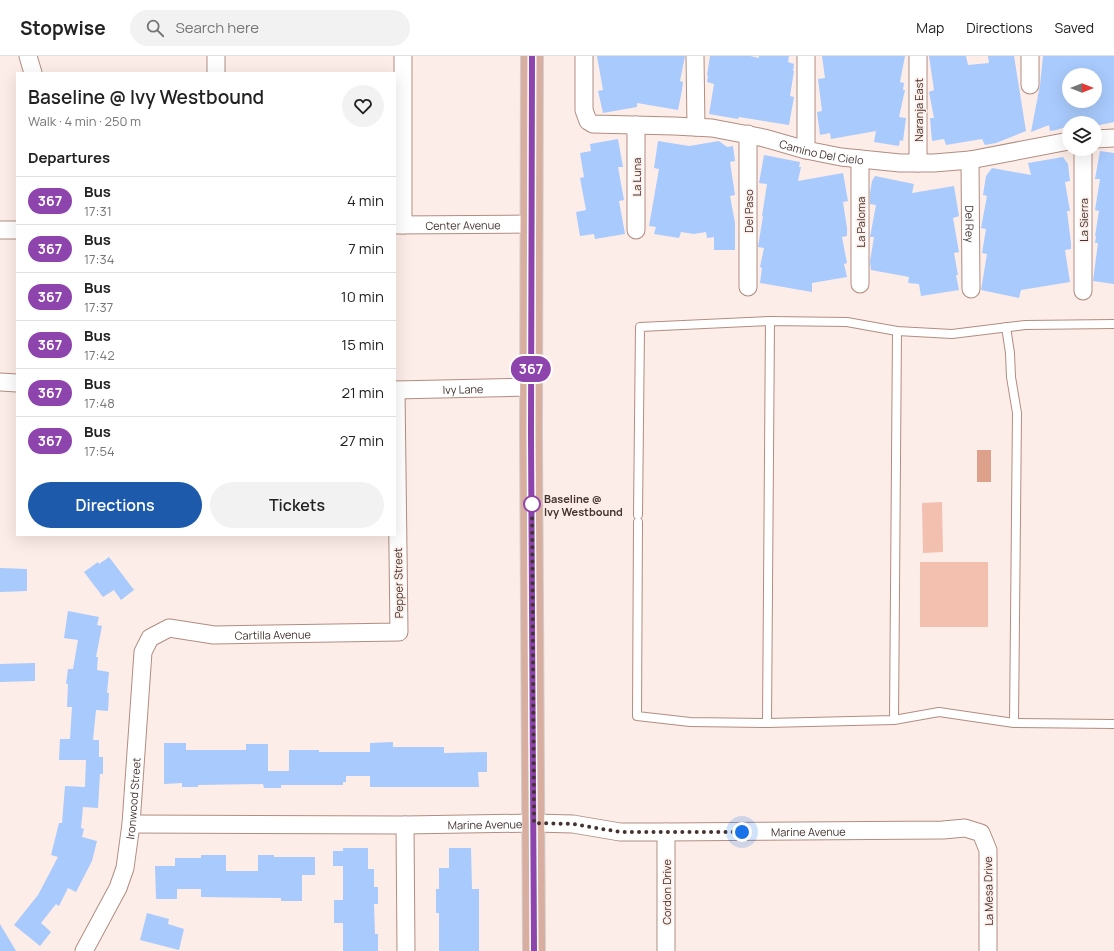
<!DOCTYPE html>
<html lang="en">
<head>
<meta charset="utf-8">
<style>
	body { margin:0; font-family:Manrope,sans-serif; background:#f2f2f2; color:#222; height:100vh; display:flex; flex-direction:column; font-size:15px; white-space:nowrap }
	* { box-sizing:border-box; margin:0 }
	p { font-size:13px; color:#767676 }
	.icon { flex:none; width:22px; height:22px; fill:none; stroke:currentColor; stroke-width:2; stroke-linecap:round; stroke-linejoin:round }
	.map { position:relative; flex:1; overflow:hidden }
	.details { position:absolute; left:16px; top:16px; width:380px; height:464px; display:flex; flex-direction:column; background:#fff; border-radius:0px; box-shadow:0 4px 16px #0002 }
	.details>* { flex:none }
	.badge { padding:0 8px; border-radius:13px; font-size:14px; line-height:26px }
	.needle { width:26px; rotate:90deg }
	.controls { position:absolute; left:1062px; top:12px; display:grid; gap:8px }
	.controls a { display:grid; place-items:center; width:40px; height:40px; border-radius:50%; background:#fff; box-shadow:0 4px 16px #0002; font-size:20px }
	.you { position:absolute; width:20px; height:20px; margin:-10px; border:3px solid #fff; border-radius:50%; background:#1a73e8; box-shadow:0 0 0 6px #1a73e833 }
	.map>.badge { position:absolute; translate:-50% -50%; box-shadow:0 0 0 2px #fff }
	h2 { padding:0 12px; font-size:15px; line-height:36px }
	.round { display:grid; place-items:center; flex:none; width:42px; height:42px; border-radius:21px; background:#f2f2f2 }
	.overview { display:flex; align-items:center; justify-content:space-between; height:68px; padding:0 12px }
	h1 { font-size:19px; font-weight:600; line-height:30px }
	.primary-button { display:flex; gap:8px; margin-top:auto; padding:8px 12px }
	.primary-button a { flex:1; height:46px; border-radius:24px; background:#1d5aab; color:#fff; font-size:16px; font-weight:600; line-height:46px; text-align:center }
	.primary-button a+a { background:#f2f2f2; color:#222 }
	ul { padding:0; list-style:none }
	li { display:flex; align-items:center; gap:12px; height:48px; padding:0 12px; border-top:1px solid #e0e0e0 }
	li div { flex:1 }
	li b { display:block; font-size:15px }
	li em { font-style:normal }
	li .badge { min-width:44px; font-weight:700; text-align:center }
	header { display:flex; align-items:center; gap:24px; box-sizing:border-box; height:56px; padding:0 20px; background:#fff; border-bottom:1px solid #e0e0e0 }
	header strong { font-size:19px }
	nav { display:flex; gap:22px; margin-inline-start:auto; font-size:14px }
	.search { width:280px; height:36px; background:#f2f2f2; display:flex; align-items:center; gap:10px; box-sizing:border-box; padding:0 14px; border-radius:22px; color:#767676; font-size:15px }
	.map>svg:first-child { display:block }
	.green { fill:#f3c0af }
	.water { fill:#dda08b }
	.building { fill:#a8cafc; fill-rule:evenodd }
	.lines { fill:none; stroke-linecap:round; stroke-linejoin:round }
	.service-casing { stroke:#b18d81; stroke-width:10 }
	.minor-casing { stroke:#b18d81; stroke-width:19 }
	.primary-casing { stroke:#d2cecd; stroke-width:24 }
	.service { stroke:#fff; stroke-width:8 }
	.minor { stroke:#fff; stroke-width:17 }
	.primary { stroke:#d7aea0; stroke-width:22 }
	.line-casing { stroke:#fff; stroke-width:9 }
	.line { stroke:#8e44ad; stroke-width:6 }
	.walk { stroke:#43342f; stroke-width:4; stroke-dasharray:0 7.2 }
	.stop-dot { fill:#fff; stroke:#8e44ad; stroke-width:2 }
	.labels { text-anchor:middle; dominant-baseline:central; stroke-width:3; stroke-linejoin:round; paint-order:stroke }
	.street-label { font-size:11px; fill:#43342f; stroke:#fdede8 }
	.stop-label { font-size:11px; font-weight:bold; fill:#43342f; stroke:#fdede8; text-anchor:start }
</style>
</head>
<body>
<header>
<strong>Stopwise</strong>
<div class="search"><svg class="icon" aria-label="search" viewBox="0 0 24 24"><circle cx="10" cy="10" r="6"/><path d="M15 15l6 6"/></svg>Search here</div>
<nav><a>Map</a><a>Directions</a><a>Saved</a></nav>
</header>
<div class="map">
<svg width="1114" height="895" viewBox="0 0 1114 895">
	<rect width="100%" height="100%" fill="#fdede8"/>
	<g class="green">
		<polygon points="942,446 943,496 923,497 922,447"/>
		<rect x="920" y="506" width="68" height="65"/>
	</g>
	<rect class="water" x="977" y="394" width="14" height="32"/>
	<g class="building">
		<polygon points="597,0 685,0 680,25 683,26 682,34 678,54 637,47 637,51 603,57 598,35 603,34"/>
		<polygon points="710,0 750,0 759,2 759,0 789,0 788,6 794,8 793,15 794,15 790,40 794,41 789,69 739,61 738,63 709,58 714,28 707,26 708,20 707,19"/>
		<polygon points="822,0 905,0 900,26 904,27 903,34 905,34 899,61 906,62 903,85 900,84 899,90 874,86 876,75 831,83 830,77 820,79 817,56 822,55 818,23 825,22"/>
		<polygon points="929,0 966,0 968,9 989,7 988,0 1014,0 1026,75 996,87 985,89 982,83 946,89 944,83 932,85 930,62 934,62 929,36 934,34"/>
		<path d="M1043 0H1114V66L1095 70V67H1069V70L1056 74 1050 75 1049 69 1031 76 1040 29ZM1069 19H1095V45H1069Z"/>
		<polygon points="618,83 623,111 618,111 624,144 619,145 625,178 595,183 594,178 580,180 576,156 586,154 580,122 584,121 580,97 591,95 590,88"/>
		<polygon points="658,85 689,90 719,85 727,91 733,90 735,105 730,106 735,139 730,140 735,167 735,194 714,194 714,181 707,182 706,176 694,178 681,176 679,182 654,178 656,171 649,170 659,113 654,112"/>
		<polygon points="1100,95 1114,97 1114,228 1093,225 1098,187 1095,187 1096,180 1095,180 1099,155 1095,154 1100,123 1095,123"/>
		<polygon points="764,99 800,106 799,111 801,111 798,125 843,117 848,145 843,146 847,172 847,180 842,181 847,207 844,208 847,221 812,227 812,236 760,227 762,212 760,211 764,192 758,191 763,160 762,160 767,128 759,127"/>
		<polygon points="1063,101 1068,108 1070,125 1065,126 1070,155 1067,155 1071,187 1071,193 1065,194 1070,226 1021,234 1019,242 981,234 987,198 982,197 986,173 981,172 987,140 983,139 986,120 992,112 1031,119 1028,107"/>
		<polygon points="875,120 914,128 912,137 954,130 959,160 953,162 959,196 954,197 958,219 956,219 959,234 921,240 919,228 908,227 909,221 871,214 870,205 874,181 870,181 876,149 870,148 870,137 872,125"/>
		<polygon points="109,501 134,534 121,544 114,534 103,541 84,516 98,506 99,508"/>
		<polygon points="0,512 27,513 27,535 0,536"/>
		<polygon points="68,555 99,561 97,569 102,570 96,601 98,601 97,614 109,616 107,637 109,637 108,655 96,654 93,684 99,684 99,701 103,701 103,718 100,718 98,752 83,751 81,772 84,773 82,781 97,785 92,805 76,836 68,832 59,850 56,848 41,867 51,876 40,890 14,869 38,839 58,801 51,799 59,767 62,767 65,730 85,731 86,704 59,704 60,683 70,683 72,651 67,651 68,628 66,628 68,613 73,613 78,584 64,582"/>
		<polygon points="35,607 35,625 0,626 0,608"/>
		<polygon points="393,686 393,691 444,691 444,697 487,696 487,716 478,716 479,731 370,731 370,720 346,720 346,726 343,726 343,729 281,729 281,732 264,732 263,728 198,729 198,731 182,731 182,727 164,728 164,687 186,687 186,694 246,694 246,688 268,688 268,715 289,715 289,694 319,694 319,696 370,696 370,687"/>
		<polygon points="343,792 368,792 368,813 374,813 374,831 378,831 378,848 374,848 375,878 378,878 378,895 343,895 343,867 334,867 334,844 343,844 343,810 333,810 333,795 343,795"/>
		<polygon points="449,792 471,792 472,833 479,833 479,895 439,895 439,857 436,857 436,833 439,833 439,812 449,812"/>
		<polygon points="201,799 226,799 226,815 258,815 258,799 274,799 274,801 315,801 315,819 302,819 302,845 281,845 281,842 201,841 201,833 177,833 177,843 156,843 155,810 175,810 175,802 201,802"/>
		<polygon points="147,857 169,863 168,868 184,873 179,894 140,884"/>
		<polygon points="0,868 16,895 0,895"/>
	</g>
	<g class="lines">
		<g class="service-casing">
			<g id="service">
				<polyline points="1006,271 1010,297 1011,321 1017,357 1014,667"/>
				<polyline points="638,459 640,271 770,265 847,266 897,275 952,278 1025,269 1114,268"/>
				<polyline points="638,466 637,660 690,666 767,667 894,664 939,656 1014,667 1114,668"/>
				<polyline points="894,664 897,275"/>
				<polyline points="767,667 770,265"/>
			</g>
		</g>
		<g class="minor-casing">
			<g id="minor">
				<polyline points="28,0 33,17"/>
				<polyline points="216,0 216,17"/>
				<polyline points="403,0 403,169"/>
				<path id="s1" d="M584 0V54L588 65 593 68 674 70 712 72 764 82 806 94 841 101 900 107H934L970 104 1069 85"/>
				<polyline points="695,0 696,71"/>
				<polyline points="806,0 806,94"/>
				<polyline points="918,0 918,107"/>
				<polyline points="1030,29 1030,0"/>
				<polyline points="636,69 636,174"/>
				<polyline points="748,78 748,231"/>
				<polyline points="1095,83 1114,82"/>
				<path id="s2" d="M970 104 971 233"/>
				<path id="s3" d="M395 169 531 168"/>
				<polyline points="0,174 17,174"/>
				<polyline points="860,228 860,103"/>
				<polyline points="1083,235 1083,93"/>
				<polyline points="0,326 17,327"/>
				<path id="s4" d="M395 334 531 331"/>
				<path id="s5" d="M131 768 405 769 534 767 573 768 620 776H666L943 774 965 772 981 777 988 794V895"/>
				<polyline points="405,769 406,895"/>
				<polyline points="666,776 666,895"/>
				<path id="s6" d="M84 895 118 832 125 812 131 768 143 596 150 582 169 572 214 579 399 576 396 334"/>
			</g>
		</g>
		<g class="primary-casing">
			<polyline id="primary" points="532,0 531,377 534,895"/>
		</g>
		<use href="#service" class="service"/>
		<use href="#minor" class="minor"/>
		<use href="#primary" class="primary"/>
	</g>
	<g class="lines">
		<g class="line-casing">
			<polyline id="line" points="532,0 531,377 534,895"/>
		</g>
		<use href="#line" class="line"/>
		<polyline class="walk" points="532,448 534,767 573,768 620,776 742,776"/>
	</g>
	<circle class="stop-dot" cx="532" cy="448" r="8"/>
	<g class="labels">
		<g class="street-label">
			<text transform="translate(918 54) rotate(-90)">Naranja East</text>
			<text stroke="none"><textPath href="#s1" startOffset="303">Camino Del Cielo</textPath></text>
			<text transform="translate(636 121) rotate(-90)">La Luna</text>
			<text transform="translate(748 155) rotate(-90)">Del Paso</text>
			<text transform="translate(1083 164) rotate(-90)">La Sierra</text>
			<text transform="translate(860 166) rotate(-90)">La Paloma</text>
			<text stroke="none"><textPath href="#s3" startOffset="68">Center Avenue</textPath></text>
			<text stroke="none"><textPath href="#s2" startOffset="64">Del Rey</textPath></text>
			<text stroke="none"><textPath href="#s4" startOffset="68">Ivy Lane</textPath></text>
			<text transform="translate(398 527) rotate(-91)">Pepper Street</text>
			<text stroke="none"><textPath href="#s6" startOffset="451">Cartilla Avenue</textPath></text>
			<text stroke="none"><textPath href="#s6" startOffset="163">Ironwood Street</textPath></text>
			<text stroke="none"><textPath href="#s5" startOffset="354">Marine Avenue</textPath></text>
			<text stroke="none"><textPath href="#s5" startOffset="678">Marine Avenue</textPath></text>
			<text transform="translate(988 835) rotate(-91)">La Mesa Drive</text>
			<text transform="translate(666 836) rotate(-90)">Cordon Drive</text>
		</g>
		<g class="stop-label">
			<text x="544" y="442">Baseline @<tspan x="544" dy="13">Ivy Westbound</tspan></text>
		</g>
	</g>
</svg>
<div class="controls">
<a><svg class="needle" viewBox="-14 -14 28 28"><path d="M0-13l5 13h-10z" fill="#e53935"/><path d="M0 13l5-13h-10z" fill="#767676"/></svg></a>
<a><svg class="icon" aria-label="layers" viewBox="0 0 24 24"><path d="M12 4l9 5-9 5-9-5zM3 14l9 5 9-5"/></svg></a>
</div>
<div class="you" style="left:742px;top:776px"></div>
<b class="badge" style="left:531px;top:313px;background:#8e44ad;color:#fff">367</b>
<section class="details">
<div class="overview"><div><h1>Baseline @ Ivy Westbound</h1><p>Walk · 4 min · 250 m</p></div><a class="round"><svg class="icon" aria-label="heart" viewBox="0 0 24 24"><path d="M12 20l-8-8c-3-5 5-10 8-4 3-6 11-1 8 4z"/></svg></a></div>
<h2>Departures</h2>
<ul>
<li><span class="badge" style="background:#8e44ad;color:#fff">367</span><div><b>Bus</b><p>17:31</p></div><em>4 min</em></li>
<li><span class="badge" style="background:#8e44ad;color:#fff">367</span><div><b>Bus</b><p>17:34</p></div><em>7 min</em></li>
<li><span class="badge" style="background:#8e44ad;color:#fff">367</span><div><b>Bus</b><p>17:37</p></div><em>10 min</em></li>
<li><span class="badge" style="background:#8e44ad;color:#fff">367</span><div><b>Bus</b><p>17:42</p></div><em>15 min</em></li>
<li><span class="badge" style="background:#8e44ad;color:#fff">367</span><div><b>Bus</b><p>17:48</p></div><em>21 min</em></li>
<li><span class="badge" style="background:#8e44ad;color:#fff">367</span><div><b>Bus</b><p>17:54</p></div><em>27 min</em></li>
</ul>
<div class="primary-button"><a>Directions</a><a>Tickets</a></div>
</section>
</div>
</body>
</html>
